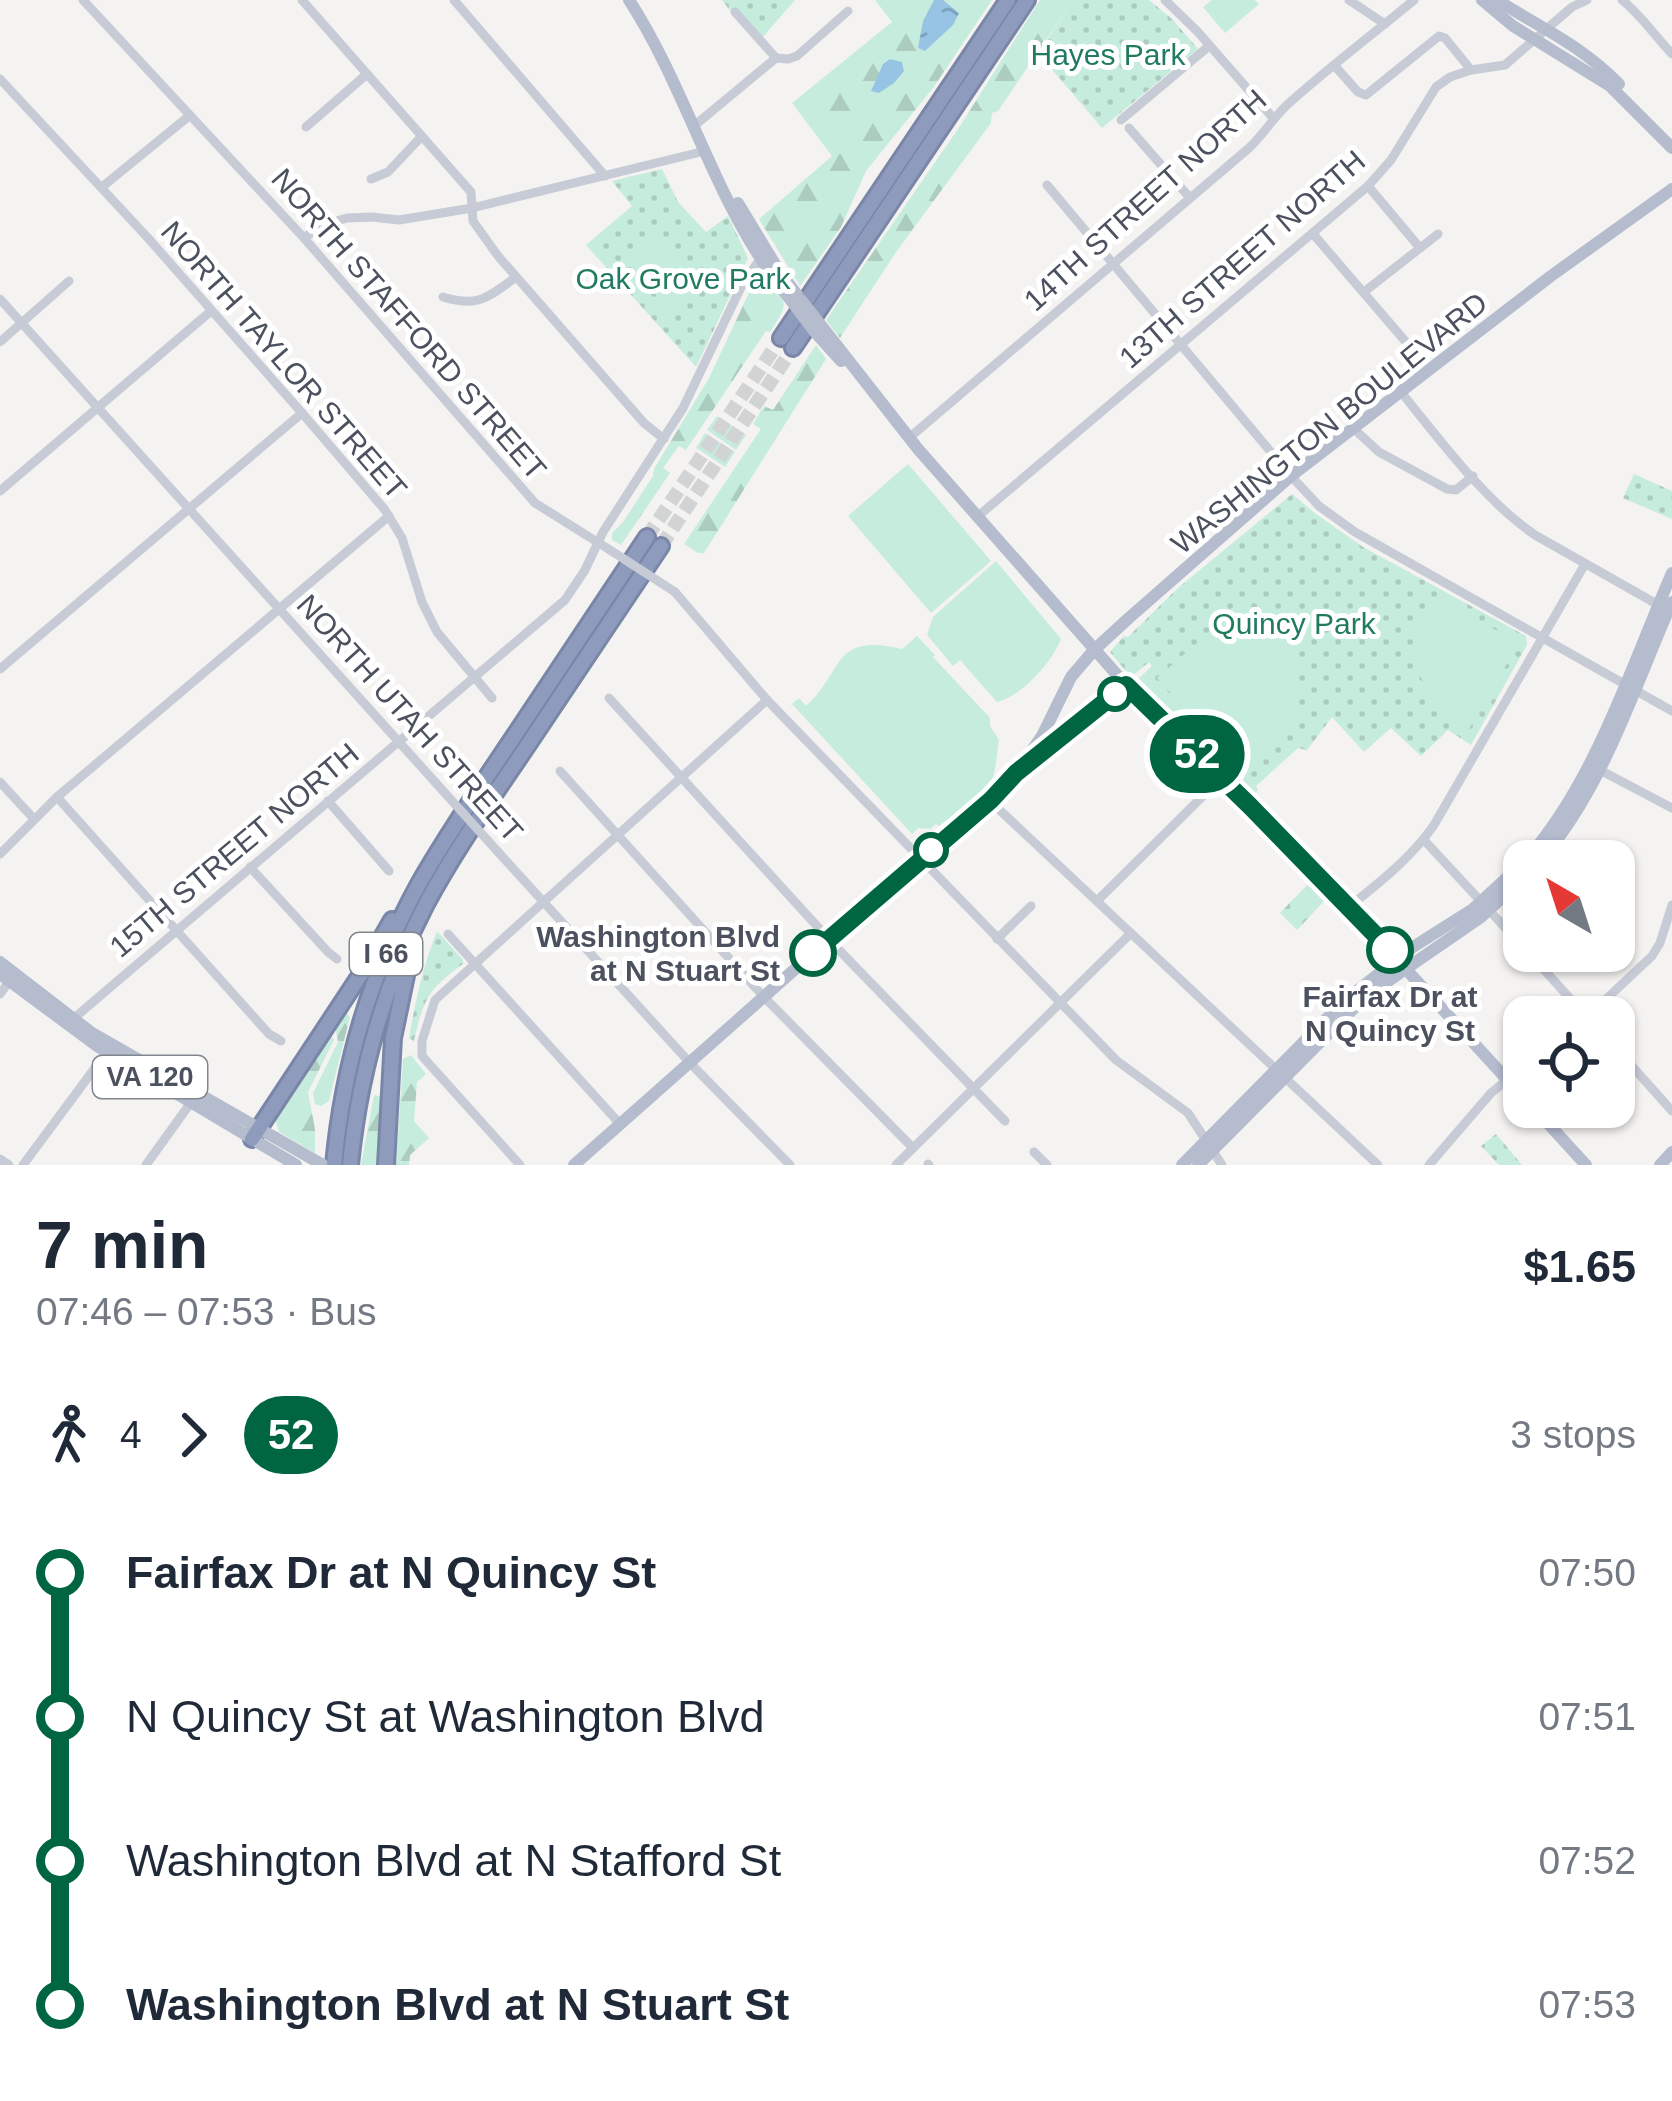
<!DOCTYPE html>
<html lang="en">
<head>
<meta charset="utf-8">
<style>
	body { margin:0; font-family:Arial,sans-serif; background:#f6f6f7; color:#1f2937; height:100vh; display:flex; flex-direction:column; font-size:45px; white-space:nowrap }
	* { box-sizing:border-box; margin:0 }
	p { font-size:39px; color:#747a83 }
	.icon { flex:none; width:66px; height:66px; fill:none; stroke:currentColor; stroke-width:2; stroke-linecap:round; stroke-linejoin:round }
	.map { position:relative; height:1165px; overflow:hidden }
	.side { display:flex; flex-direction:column; background:#fff; flex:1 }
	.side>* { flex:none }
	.badge { padding:0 24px; border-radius:39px; font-size:42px; line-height:78px }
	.needle { width:78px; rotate:321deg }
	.buttons { position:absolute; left:1503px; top:840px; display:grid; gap:24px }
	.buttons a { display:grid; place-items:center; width:132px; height:132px; border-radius:24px; background:#fff; box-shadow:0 3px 9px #0004; font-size:60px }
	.map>.badge { position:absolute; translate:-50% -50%; box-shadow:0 0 0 6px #fff }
	.legs { display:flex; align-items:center; gap:18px; height:132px; padding:0 36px; font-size:39px }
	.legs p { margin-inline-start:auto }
	.summary { display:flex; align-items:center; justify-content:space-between; height:204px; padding:0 36px }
	h1 { font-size:66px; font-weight:700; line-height:90px }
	ul { padding:0 36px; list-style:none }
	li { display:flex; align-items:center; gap:42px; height:144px; font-size:45px }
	li i { display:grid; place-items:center; width:18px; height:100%; margin:0 15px; background:currentColor }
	li i::after { content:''; width:30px; height:30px; margin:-15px; border:9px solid; border-radius:50%; background:#fff }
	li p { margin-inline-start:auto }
	li:first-child i { background:linear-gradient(#0000 50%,currentColor 0) }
	li:last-child i { background:linear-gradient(currentColor 50%,#0000 0) }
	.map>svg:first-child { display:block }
	.grass { fill:url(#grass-dots) }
	.forest { fill:url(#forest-firs) }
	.cemetery { fill:url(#cemetery-stones) }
	.garden { fill:#c6ecdd }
	.water { fill:url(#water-ripples) }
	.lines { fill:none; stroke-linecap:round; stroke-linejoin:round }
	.highway-tunnel { stroke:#d2d3d4; stroke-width:14; stroke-dasharray:14 7; stroke-linecap:butt }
	.highway-casing { stroke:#7a86a7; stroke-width:20 }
	.minor { stroke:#c7cbd5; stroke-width:9 }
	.major { stroke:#b5bcce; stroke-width:12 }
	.highway { stroke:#8f9bbc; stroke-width:14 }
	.minor-bridge { stroke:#c7cbd5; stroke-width:9 }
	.major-bridge { stroke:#b5bcce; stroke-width:12 }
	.line-1-casing { stroke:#fff; stroke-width:27 }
	.line-1 { stroke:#006641; stroke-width:18 }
	.stop-1-dot { fill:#fff; stroke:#006641; stroke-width:6 }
	.labels { text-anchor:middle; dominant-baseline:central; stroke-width:10; stroke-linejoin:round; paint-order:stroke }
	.shield { fill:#fff; stroke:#81858e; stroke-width:3 }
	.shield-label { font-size:27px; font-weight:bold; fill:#4b515e }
	.park-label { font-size:30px; fill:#217b61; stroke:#fff }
	.street-label { font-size:30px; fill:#4b515e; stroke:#fff }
	.stop-label { font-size:30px; font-weight:bold; fill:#4b515e; stroke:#fff; text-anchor:end }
</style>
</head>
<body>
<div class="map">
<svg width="1672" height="1165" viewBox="0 0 1672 1165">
	<defs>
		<pattern id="grass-dots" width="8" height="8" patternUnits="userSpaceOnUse" patternTransform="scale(3)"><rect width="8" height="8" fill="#c6ecdd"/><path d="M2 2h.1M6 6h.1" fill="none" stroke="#acccc0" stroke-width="1.8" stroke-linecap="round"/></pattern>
		<pattern id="forest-firs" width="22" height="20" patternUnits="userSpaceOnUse" patternTransform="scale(3)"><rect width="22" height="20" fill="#c6ecdd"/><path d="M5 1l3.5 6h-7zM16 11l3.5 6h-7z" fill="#acccc0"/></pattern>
		<pattern id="cemetery-stones" width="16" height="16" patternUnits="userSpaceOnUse" patternTransform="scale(3)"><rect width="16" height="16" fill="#c6ecdd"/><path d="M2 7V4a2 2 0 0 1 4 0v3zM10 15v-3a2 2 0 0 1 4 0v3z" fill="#acccc0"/></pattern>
		<pattern id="water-ripples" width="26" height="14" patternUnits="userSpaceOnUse" patternTransform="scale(3)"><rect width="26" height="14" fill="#97c4e5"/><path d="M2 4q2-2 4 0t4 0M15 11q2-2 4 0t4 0" fill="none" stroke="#7da2bd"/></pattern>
	</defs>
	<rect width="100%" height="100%" fill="#f4f3f2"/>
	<g class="grass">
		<polygon points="722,0 795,0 762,38 731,12"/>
		<polygon points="1073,0 1149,0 1172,19 1198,49 1102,128 1038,53"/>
		<polygon points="662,169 678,202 706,232 728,216 748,258 696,367 586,245 632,206 612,181"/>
		<polygon points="1634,474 1672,491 1672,519 1623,498"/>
		<polygon points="1292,494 1316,514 1363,547 1526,636 1527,645 1471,745 1448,730 1421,756 1391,728 1364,752 1332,717 1307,750 1298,748 1256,786 1258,790 1253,796 1152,700 1136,681 1152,666 1149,662 1131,677 1110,652 1124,636 1128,637 1178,588"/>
		<path d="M437 931 463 960V964C428 989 423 1000 414 1041L409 1039C415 1001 423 967 437 931Z"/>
		<polygon points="1496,1134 1522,1165 1499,1165 1481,1146"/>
	</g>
	<g class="forest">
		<polygon points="875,0 992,0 933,88 866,171 841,227 800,286 759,219 832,156 792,103 892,22"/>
		<polygon points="1040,0 1073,0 998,111 992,113 991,123 896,252 840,338 826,320 958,129"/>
		<path d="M765 276C789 303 789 303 770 332L766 331 686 450 679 446 663 468 670 473 621 545 612 540V533L623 522 653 476 654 469 709 378 755 280Z"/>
		<polygon points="816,345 826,359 704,553 698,553 684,544 761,429 753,424 764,406 773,410"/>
		<polygon points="344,1010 350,1017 329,1101 321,1106 315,1104 313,1093 338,1042 335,1025"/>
		<polygon points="330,1031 334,1040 308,1092 315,1129 315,1153 279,1132 275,1118"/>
		<polygon points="411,1055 426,1074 417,1082 414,1121 429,1138 410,1155 409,1165 396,1165 403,1059"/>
		<polygon points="374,1095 383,1097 378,1165 361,1165"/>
	</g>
	<polygon class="cemetery" points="1310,882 1326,899 1297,930 1280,913"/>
	<g class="garden">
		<polygon points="1212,0 1255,0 1259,4 1225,33 1203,7"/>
		<polygon points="662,234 697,293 666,312 631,253"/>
		<polygon points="717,416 746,435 736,450 707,430"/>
		<polygon points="705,433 735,452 725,467 696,448"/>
		<polygon points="908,464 991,561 931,613 848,516"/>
		<path d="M996 561 1061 639C1053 661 1021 697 997 702L960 660 953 666 927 635 933 617Z"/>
		<path d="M1441 599 1519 643 1469 729C1455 725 1448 715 1439 704 1407 668 1406 633 1441 599Z"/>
		<polygon points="1245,601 1296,659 1297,712 1239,769 1157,678"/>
		<path d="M917 636 935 655 933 657 990 718V726L999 740C997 753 996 768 992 781 984 803 956 813 939 826L936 824 930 829 918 828 912 834 792 704 799 698 806 706C844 673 831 632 902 649Z"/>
	</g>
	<g class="water">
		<polygon points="934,0 943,0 959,13 953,25 925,51 918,48 923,21"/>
		<polygon points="890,59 902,62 904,71 894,83 879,93 871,91 883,64"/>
	</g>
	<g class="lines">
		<g class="highway-tunnel">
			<polyline points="647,537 781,338"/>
			<polyline points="661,546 793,348"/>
		</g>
		<g class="highway-casing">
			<g id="highway">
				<polyline points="781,338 1008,0"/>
				<polyline points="793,348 1027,0"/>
				<polyline points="252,1139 361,974 392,920"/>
				<path d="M334 1165C343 1067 371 971 419 884 449 831 485 780 519 729 562 665 604 601 647 537"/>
				<path d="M350 1165C359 1074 384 985 426 904 456 848 494 795 529 743 573 677 617 611 661 546"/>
				<polyline points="386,1165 393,1038 409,961"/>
			</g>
		</g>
		<g class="minor">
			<polyline points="83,0 304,238 535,503 610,550"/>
			<polyline points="302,0 471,192 473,221 498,256 644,423 664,439"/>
			<polyline points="454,0 605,176"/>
			<polyline points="1165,0 1197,31 1274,119"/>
			<polyline points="1349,0 1385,24"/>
			<path d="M1622 0C1641 15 1655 36 1672 54"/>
			<polyline points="735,12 776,58"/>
			<polyline points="1334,65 1358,92 1366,95 1439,36 1445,38 1471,70"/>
			<polyline points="0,79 148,238 302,413 385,510 402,538 422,602 437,632 492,698"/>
			<polyline points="1121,120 1209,46"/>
			<polyline points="694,126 776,58 788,59 797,56 848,11"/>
			<polyline points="306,127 367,74"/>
			<polyline points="1129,128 1190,198"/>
			<polyline points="371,179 388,172 422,136"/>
			<polyline points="1047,185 1291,476 1319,506 1355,532 1672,711"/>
			<polyline points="1368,186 1420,248"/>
			<polyline points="102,187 189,116"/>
			<polyline points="1314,235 1430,370"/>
			<polyline points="304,238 322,225 347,218 372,217 399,220 472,208 705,151"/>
			<polyline points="1364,292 1438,234"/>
			<path d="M443 297C479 308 488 297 516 277"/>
			<polyline points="0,299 435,782"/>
			<polyline points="0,342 69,281"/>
			<path d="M1401 392C1440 440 1484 500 1535 535L1662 607"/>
			<polyline points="1353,428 1379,452 1447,489 1456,490 1473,476"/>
			<path d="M909 438 1249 148C1263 135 1273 118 1287 105 1328 68 1372 35 1414 0"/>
			<polyline points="0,491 211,311"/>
			<polyline points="977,517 1368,186 1391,160 1436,87 1450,77 1471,70 1505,65 1572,7 1587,0"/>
			<polyline points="675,592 767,700 1116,1060 1188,1113 1222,1165"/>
			<polyline points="0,669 302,413"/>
			<polyline points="609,698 837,948 1005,1121"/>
			<polyline points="1600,770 1672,808"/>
			<polyline points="560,771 763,996 913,1148"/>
			<polyline points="0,782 34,819"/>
			<polyline points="57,797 269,1034 281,1041"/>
			<polyline points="328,801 389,871"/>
			<polyline points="990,801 1378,1165"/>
			<polyline points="1424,840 1524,948"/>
			<polyline points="499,853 690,1063 790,1165"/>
			<polyline points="0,854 57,797 389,516"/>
			<polyline points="250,867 328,952 337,959"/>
			<polyline points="1097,901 1221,778"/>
			<path d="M1349 907C1380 882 1412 857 1434 825L1585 564"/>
			<polyline points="448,934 620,1124"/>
			<polyline points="997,939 1031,906"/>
			<polyline points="1527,951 1587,1017 1652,956 1660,943 1672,905"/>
			<polyline points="0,994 11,979"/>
			<polyline points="73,1019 565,600 585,570 603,532 683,408 743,283 763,255"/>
			<polyline points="1614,1046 1672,1111"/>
			<polyline points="1034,1152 1047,1165"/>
			<polyline points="0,1159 9,1165"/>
			<polyline points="928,1164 929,1165"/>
			<polyline points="23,1165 109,1049"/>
			<polyline points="146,1165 192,1101"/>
			<polyline points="520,1165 422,1056 422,1041 435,1000 767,700"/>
			<polyline points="896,1165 1131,933"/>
			<polyline points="1429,1165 1491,1093 1524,1066"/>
		</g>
		<g class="major">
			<path d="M629 0C686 88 712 193 774 278"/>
			<polyline points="1482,0 1513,26 1610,86 1672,148"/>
			<path d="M1497 0C1541 28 1581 45 1619 84"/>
			<polyline points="738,203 779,271 801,300"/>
			<polyline points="814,331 841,361"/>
			<polyline points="838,347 918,449 1126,685 1349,907 1524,1098"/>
			<polyline points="1026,765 1126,685"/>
			<path d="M1525 861C1595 783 1630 669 1672 573"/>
			<path d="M1540 861C1604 787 1633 690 1672 602"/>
			<polyline points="0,962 92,1033 323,1165"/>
			<polyline points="0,974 97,1046 296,1165"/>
			<polyline points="1533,1107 1586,1165"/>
			<polyline points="574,1165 829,939 990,801 1016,773 1042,736 1071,677 1094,650 1130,617 1291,476 1551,276 1672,189"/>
			<polyline points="1182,1165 1344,1001 1413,947 1473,909 1524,862"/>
			<polyline points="1198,1165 1365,997 1481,917 1524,878"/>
			<polyline points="1660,1165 1672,1152"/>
		</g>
		<use href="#highway" class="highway"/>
		<g class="minor-bridge">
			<polyline points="610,550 675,592"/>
			<polyline points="435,782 499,853"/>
		</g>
		<g class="major-bridge">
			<polyline points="774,278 814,331"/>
			<polyline points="801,300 838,347"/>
		</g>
	</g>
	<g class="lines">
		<g class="line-1-casing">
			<polyline id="line-1" points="813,953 991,800 1016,773 1126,685 1250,806 1390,950"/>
		</g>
		<use href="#line-1" class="line-1"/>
	</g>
	<g class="stop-1-dot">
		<circle cx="1115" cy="694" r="15"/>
		<circle cx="931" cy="850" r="15"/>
		<circle cx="1390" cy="950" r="21"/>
		<circle cx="813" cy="953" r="21"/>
	</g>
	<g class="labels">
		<g class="shield">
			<rect x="350" y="933" width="72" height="42" rx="9"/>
			<rect x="93" y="1056" width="114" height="42" rx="9"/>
		</g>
		<g class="shield-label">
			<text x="386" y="954">I 66</text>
			<text x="150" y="1077">VA 120</text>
		</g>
		<g class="park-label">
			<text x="1108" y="54">Hayes Park</text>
			<text x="683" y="278">Oak Grove Park</text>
			<text x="1294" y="623">Quincy Park</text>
		</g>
		<g class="street-label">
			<text transform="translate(1145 200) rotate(-42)">14TH STREET NORTH</text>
			<text transform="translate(1242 259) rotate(-41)">13TH STREET NORTH</text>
			<text transform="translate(409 324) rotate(49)">NORTH STAFFORD STREET</text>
			<text transform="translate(284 360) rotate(49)">NORTH TAYLOR STREET</text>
			<text transform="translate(1329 423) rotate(-39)">WASHINGTON BOULEVARD</text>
			<text transform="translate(410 718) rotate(48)">NORTH UTAH STREET</text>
			<text transform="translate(234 850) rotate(-40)">15TH STREET NORTH</text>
		</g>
		<g class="stop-label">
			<text x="780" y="936">Washington Blvd<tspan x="780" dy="34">at N Stuart St</tspan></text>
			<text x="1390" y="996" text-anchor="middle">Fairfax Dr at<tspan x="1390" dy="34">N Quincy St</tspan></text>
		</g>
	</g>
</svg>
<div class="buttons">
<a><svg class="needle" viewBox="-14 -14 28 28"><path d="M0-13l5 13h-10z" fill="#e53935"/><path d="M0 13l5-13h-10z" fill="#747a83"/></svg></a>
<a><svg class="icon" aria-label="locate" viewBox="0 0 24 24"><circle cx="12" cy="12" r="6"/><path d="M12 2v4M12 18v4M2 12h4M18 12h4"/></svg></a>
</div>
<b class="badge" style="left:1197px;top:754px;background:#006641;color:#fff">52</b>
</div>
<section class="side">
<div class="summary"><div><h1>7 min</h1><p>07:46 – 07:53 · Bus</p></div><b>$1.65</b></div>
<div class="legs"><svg class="icon" aria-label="walk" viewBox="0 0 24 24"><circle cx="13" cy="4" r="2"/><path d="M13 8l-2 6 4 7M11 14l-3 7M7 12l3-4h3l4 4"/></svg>4<svg class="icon" aria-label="forward" viewBox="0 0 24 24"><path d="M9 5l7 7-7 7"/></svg><b class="badge" style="background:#006641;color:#fff">52</b><p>3 stops</p></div>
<ul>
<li><i style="color:#006641"></i><b>Fairfax Dr at N Quincy St</b><p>07:50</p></li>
<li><i style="color:#006641"></i><span>N Quincy St at Washington Blvd</span><p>07:51</p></li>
<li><i style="color:#006641"></i><span>Washington Blvd at N Stafford St</span><p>07:52</p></li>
<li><i style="color:#006641"></i><b>Washington Blvd at N Stuart St</b><p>07:53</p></li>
</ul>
</section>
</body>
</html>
